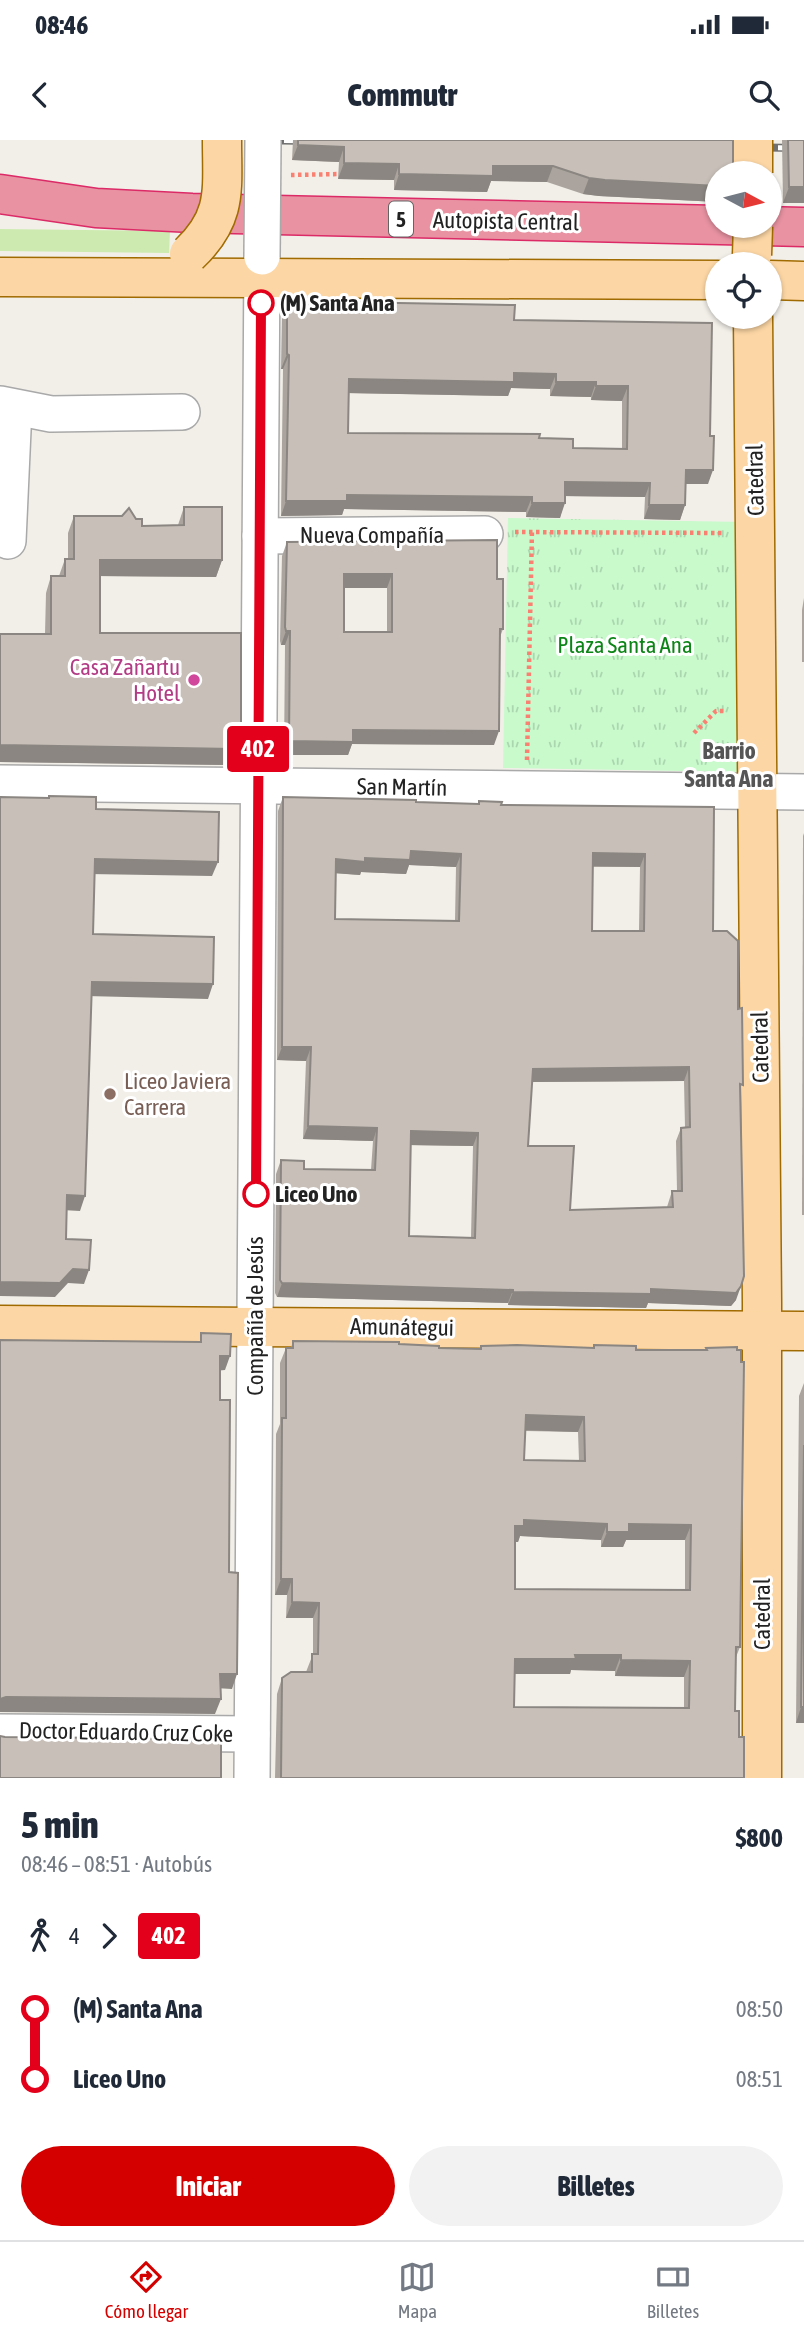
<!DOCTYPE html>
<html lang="es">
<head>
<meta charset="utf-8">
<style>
	body { margin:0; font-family:"Asap Condensed",sans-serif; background:#f2f2f3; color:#1f2937; height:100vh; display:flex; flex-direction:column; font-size:26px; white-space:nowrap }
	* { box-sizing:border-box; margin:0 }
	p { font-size:23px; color:#747a83 }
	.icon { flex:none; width:38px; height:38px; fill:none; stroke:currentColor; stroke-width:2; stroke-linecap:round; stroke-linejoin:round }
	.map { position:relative; height:1638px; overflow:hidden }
	.details { display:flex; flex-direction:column; background:#fff; flex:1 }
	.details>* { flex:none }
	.badge { padding:0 14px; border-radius:5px; font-size:24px; line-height:46px }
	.needle { width:46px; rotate:97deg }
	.controls { position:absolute; left:705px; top:21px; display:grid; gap:14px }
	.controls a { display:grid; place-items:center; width:77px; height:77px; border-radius:50%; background:#fff; box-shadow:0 2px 5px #0004; font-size:35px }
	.map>.badge { position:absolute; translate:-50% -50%; box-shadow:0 0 0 4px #fff }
	.legs { display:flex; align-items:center; gap:10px; height:77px; padding:0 21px; font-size:23px }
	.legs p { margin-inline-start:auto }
	.headline { display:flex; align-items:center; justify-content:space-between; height:119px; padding:0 21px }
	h1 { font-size:38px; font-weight:800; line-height:52px }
	.action { display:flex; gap:14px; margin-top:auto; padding:14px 21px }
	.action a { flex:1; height:80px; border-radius:42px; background:#d40000; color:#fff; font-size:28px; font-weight:800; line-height:80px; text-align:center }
	.action a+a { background:#f2f2f3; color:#1f2937 }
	ul { padding:0 21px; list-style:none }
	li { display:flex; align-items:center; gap:24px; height:70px; font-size:26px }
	li i { display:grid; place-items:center; width:10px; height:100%; margin:0 9px; background:currentColor }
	li i::after { content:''; width:18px; height:18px; margin:-9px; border:5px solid; border-radius:50%; background:#fff }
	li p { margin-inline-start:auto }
	li:first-child i { background:linear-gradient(#0000 50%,currentColor 0) }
	li:last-child i { background:linear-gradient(currentColor 50%,#0000 0) }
	.status { display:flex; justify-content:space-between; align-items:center; height:49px; padding:0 35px; background:#fff; direction:ltr }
	.status svg { height:19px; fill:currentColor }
	header { display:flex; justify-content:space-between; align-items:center; height:91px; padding:0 21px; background:#fff; font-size:32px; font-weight:800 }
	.tab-bar { display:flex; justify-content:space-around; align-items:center; height:98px; border-top:2px solid #e0e1e3; background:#fff; font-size:19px; color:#747a83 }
	.tab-bar a { display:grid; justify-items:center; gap:4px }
	.tab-bar .on { color:#d40000 }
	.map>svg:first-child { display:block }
	.grass { fill:#cdebb0 }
	.park { fill:url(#park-tufts) }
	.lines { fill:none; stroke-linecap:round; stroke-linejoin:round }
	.minor-casing { stroke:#a9a9a9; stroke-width:38 }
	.major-casing { stroke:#a06b00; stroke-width:41 }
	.highway-casing { stroke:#dc2a67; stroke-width:41 }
	.path { stroke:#fa8072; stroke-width:4.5; stroke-dasharray:3.5 3.5; stroke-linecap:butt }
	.minor { stroke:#fff; stroke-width:35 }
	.major { stroke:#fcd6a4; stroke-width:38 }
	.highway { stroke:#e892a2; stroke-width:38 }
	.rail-casing { stroke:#707070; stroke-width:8 }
	.rail { stroke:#fff; stroke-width:5; stroke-dasharray:16; stroke-linecap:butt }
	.minor-bridge-casing { stroke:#a9a9a9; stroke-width:38; stroke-linecap:butt }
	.major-bridge-casing { stroke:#a06b00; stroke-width:41; stroke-linecap:butt }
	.minor-bridge { stroke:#fff; stroke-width:35 }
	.major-bridge { stroke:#fcd6a4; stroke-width:38 }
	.wall { fill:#aba49e; fill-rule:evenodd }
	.shaded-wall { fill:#8b8681 }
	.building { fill:#c7bfb8; stroke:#8b8681; stroke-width:2; fill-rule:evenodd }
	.line-1-casing { stroke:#fff; stroke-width:16 }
	.line-1 { stroke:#e2001a; stroke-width:10 }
	.stop-1-dot { fill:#fff; stroke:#e2001a; stroke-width:3.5 }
	.hotel-dot { fill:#d1479c; stroke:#fff; stroke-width:2.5 }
	.education-dot { fill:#8d6e63; stroke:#fff; stroke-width:2.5 }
	.labels { text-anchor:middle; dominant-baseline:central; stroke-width:6; stroke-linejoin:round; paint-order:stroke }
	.shield { fill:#fff; stroke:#646464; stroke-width:2 }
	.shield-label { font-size:21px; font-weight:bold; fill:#222 }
	.street-label { font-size:23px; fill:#222; stroke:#fff }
	.stop-label { font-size:23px; font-weight:bold; fill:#222; stroke:#fff; text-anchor:start }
	.park-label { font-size:23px; fill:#0c8416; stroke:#fff }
	.hotel-label { font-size:23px; fill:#b23c85; stroke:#fff; text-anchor:end }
	.education-label { font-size:23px; fill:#785e54; stroke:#fff; text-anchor:start }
	.neighbourhood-label { font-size:24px; font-weight:bold; fill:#555; stroke:#fff }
</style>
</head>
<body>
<div class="status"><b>08:46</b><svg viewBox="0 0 49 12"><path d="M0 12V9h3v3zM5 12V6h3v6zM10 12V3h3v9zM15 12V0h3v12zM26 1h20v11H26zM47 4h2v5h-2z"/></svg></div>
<header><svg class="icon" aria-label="back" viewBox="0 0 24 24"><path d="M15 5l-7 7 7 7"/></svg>Commutr<svg class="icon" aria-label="search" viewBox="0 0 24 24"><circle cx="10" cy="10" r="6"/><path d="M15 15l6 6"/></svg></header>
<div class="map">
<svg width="804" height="1638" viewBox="0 0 804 1638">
	<defs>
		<pattern id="park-tufts" width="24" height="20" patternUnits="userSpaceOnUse" patternTransform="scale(1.75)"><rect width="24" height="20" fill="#c8facc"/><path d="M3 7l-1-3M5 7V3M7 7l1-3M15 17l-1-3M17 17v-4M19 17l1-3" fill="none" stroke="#acd6af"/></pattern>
	</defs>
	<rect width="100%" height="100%" fill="#f2efe9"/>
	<polygon class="grass" points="0,89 170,91 169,113 0,111"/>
	<polygon class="park" points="508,378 746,382 742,632 503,628"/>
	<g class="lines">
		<g class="minor-casing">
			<g id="minor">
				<polyline points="0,264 51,274 182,272"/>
				<polyline points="260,396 485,394"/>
				<polyline points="8,401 14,268"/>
				<polyline points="0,643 804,652"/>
				<polyline points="0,1592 252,1594"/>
				<polyline points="252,1638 262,117"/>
			</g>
		</g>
		<g class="major-casing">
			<g id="major">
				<polyline points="0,137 718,140"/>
				<polyline points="770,140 804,141"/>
				<polyline points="753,177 762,1163 762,1638"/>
				<polyline points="0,1185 804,1191"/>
			</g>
		</g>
		<g class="highway-casing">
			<polyline id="highway" points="0,54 96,68 192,73 804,87"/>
		</g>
		<g class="path">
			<polyline points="291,35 342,34"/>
			<polyline points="515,392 723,393"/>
			<polyline points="694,593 716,571 726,571"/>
			<polyline points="527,620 532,390"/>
		</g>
		<use href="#minor" class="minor"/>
		<use href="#major" class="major"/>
		<use href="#highway" class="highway"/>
		<g class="rail-casing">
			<g id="rail">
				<polyline points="252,0 312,1"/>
				<polyline points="714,7 804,8"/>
			</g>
		</g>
		<use href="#rail" class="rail"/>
		<g class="minor-bridge-casing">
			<polyline id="minor-bridge" points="262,117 263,0"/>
		</g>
		<g class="major-bridge-casing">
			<g id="major-bridge">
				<polyline points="753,33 753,0"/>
				<path d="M189 114C228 77 222 50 222 0"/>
				<polyline points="752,115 753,86"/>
			</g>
		</g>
		<use href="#minor-bridge" class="minor-bridge"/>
		<use href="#major-bridge" class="major-bridge"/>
	</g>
	<g class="wall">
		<polygon points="293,0 733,0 718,33 718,62 599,56 583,54 547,42 491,41 487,52 394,50 394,40 338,39 339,22 292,20"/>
		<polygon points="782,0 804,0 804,63 783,63"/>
		<path d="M287 161 514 180 712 183 708 344H685V365L680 380 644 379 645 357 565 356 560 378 526 377V372L344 369 342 375 281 376 283 229H281L282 175ZM511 248 550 249V256L591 257V260L622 261V309L573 308 539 298 348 293 349 253 508 256Z"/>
		<polygon points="184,367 222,420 216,437 100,436 100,493 241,603 235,619 228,625 0,622 0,494 45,494 46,453 51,436 59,436 65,419 68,419 68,393 74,376 142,386 178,385"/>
		<path d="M287 402 497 439 503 489 500 497 494 605 352 604 348 615H284L285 505H281L280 501 282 416ZM344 448H387V492H344Z"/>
		<polygon points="804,458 804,522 802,522 802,470"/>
		<path d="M283 657 478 664 479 661 501 665 714 667 713 791 740 954 736 1160 731 1166 648 1163 646 1168 508 1165V1163L277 1157 275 1153 276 1034 281 1020 304 1029 371 1030 373 1001 303 999 306 921 277 920 278 671ZM409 725 456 727 455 781 335 779 336 733 360 735 361 732 406 734ZM593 727H640L639 791H592ZM684 941 685 988H681L676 1001 677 1051H672L667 1067 570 1070 528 1006 532 942ZM410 1005 473 1006 471 1098 409 1096Z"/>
		<polygon points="804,693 804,1075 802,1075 803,696"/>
		<path d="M293 1201 399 1204 439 1208 480 1209 481 1206 593 1208 594 1205 636 1210H706V1208L740 1507 736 1517 735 1571 744 1638H275L277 1554 282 1538 306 1532 313 1514V1478H286L287 1455H275L276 1294 280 1284V1223L286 1208H291ZM525 1291 578 1292 579 1321 524 1320ZM520 1396 601 1400V1407H623L626 1400H685V1450L515 1449V1402H518ZM571 1530 615 1531V1536L684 1537V1568L514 1567V1534H570Z"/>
		<polygon points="804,1224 804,1583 796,1583 799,1256 804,1243"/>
	</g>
	<g class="shaded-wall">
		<polygon points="298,5 344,7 339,22 292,20"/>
		<polygon points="344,23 399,24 394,40 338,39"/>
		<polygon points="493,26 553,26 547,42 491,41 487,52 394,50 399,34"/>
		<polygon points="589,38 718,46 718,62 599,56 583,54"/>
		<polygon points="789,47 804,47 804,63 783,63"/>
		<polygon points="287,214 289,215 283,229 281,229"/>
		<polygon points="514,233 556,234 550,249 511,248 508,256 344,253 349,239"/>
		<polygon points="556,242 596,242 591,257 550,256"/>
		<polygon points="596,246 628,246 622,261 591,260"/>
		<polygon points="686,330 713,330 708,344 680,344"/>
		<polygon points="565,342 650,343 645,357 560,356"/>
		<polygon points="347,355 532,357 526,372 344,369 342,375 281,376 286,361"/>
		<polygon points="532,363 565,363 560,378 526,377"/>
		<polygon points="649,365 685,365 680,380 644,379"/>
		<polygon points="100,420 222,420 216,437 94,436"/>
		<polygon points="344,434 392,434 387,448 339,448"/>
		<polygon points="286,491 290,491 285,505 281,505"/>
		<polygon points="353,590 499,591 494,605 352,604 348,615 284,615 289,601"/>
		<polygon points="241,603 235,619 228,625 0,622 0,605"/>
		<polygon points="411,711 461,714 456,727 409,725 406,734 361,732 360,735 332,733 336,719 365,718"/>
		<polygon points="593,713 645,714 640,727 589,726"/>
		<polygon points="95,719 218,722 212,736 89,734"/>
		<polygon points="92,842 213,844 208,859 86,856"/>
		<polygon points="282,907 311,907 306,921 277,920"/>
		<polygon points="689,927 684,941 528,942 533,929"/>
		<polygon points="308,986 377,988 373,1001 303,999"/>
		<polygon points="411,991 478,993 473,1006 406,1005"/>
		<polygon points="67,1055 85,1056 80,1071 62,1070"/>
		<polygon points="73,1129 89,1130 84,1144 68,1143 55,1157 0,1156 0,1142"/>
		<polygon points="282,1143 513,1150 508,1163 277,1157"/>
		<polygon points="741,1146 736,1160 731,1166 648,1163 646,1168 508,1165 513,1152 651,1149"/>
		<polygon points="220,1216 230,1216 225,1230 214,1231"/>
		<polygon points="526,1275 584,1277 578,1292 520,1290"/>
		<polygon points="524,1380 607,1384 601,1400 520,1396 518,1402 510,1402 515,1386"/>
		<polygon points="629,1384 691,1385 685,1400 626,1400 623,1407 601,1407 607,1392"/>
		<polygon points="281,1439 292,1439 287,1455 275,1455"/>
		<polygon points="292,1462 319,1463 313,1478 286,1478"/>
		<polygon points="575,1515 621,1515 615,1531 571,1530 570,1534 509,1534 515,1519"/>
		<polygon points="621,1520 690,1521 684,1537 615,1536"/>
		<polygon points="220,1534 237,1534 232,1549 215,1548"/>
		<polygon points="6,1557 221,1559 215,1574 0,1572 0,1559"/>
		<polygon points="801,1567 804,1567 804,1583 796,1583"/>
	</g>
	<g class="building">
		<polygon points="298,0 733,0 733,33 718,33 718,46 605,40 589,38 553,26 493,26 493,36 399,34 399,24 344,23 344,7 298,5"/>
		<polygon points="788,0 804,0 804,47 789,47"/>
		<path d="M287 161 515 165 514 180 712 183 710 296H714L713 330H686L685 365H649L650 343 565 342V363H532V357L347 355V361H286L289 215 287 214ZM514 233 556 234V242H596V246H628L627 309 573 308V299L539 298 540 294 348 293 349 239 514 242Z"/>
		<polygon points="184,367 222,367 222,420 100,420 100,493 241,493 241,603 234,609 0,605 0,494 51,494 51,436 65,436 65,419 74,419 74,376 122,376 129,368 136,379 142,379 142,386 184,385"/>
		<path d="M497 400V439H503V489H500L499 591 353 590V602L289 601 290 491H286L285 487 287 402ZM344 434H392V492H344Z"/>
		<polygon points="49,656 96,657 96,669 219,672 218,722 95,719 93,794 214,797 213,844 92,842 85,1056 67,1055 66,1099 91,1100 89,1130 73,1129 60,1143 0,1142 0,657 49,658"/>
		<path d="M283 657 416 660V662L479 664V661L502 662 501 665 714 667 713 791H727L738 801V869L742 868 743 945 740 944 744 1136 741 1146 736 1153 651 1149V1154L513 1152V1150L282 1143 280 1140 281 1020 304 1021V1029L375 1030 377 988 308 986 311 907H282ZM411 711 461 714 459 781 335 779 336 719 365 722V718L410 720ZM593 713 645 714 644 791H592ZM689 927 690 987 681 988 682 1051H672L673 1067 570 1070 574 1006H528L533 929ZM411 991 478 993 475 1098 409 1096Z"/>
		<polygon points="201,1193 231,1194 230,1216 220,1216 220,1260 230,1260 229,1432 238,1433 237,1534 220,1534 221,1559 6,1557 0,1559 0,1200 201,1202"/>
		<path d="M293 1201 399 1202V1204L439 1206V1208L481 1209V1206L517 1205 594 1208V1205L636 1206V1210H707L706 1208 737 1207V1210H741V1222H744L740 1507H736L735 1571H739V1597H744V1638H281L282 1538 291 1532H312V1514H318L319 1463 292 1462V1439H281L282 1278H286V1208H293ZM526 1275 584 1277 585 1321 524 1320ZM524 1380 607 1384V1392H629V1384L691 1385 690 1450 515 1449V1386H524ZM575 1515H621V1520L690 1521 689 1568 514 1567 515 1519H576Z"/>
		<polygon points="804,1305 804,1567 801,1567"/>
		<polygon points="0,1596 5,1597 221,1599 221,1638 0,1638"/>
	</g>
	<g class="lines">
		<g class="line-1-casing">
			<polyline id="line-1" points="256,1054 261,163"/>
		</g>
		<use href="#line-1" class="line-1"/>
	</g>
	<g class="stop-1-dot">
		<circle cx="261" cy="163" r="12"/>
		<circle cx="256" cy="1054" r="12"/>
	</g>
	<circle class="hotel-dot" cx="194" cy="540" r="7"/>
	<circle class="education-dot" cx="110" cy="954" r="7"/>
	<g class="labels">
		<rect class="shield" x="389" y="61.5" width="24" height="35" rx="5"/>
		<g class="shield-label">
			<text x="401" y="79">5</text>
		</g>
		<g class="street-label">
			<text transform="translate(506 81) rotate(1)">Autopista Central</text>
			<text transform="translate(755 340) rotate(-91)">Catedral</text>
			<text x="372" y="395">Nueva Compañía</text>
			<text transform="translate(402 647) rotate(1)">San Martín</text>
			<text transform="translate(760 907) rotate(-91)">Catedral</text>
			<text transform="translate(255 1176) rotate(-90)">Compañía de Jesús</text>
			<text transform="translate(402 1187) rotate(1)">Amunátegui</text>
			<text transform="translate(762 1474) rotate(-90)">Catedral</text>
			<text transform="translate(126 1592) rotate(1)">Doctor Eduardo Cruz Coke</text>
		</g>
		<g class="stop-label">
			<text x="280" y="163">(M) Santa Ana</text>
			<text x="275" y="1054">Liceo Uno</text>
		</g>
		<g class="park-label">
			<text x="625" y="505">Plaza Santa Ana</text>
		</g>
		<g class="hotel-label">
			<text x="180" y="527">Casa Zañartu<tspan x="180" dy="26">Hotel</tspan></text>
		</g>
		<g class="education-label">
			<text x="124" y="941">Liceo Javiera<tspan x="124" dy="26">Carrera</tspan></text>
		</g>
		<g class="neighbourhood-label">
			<text x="729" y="610">Barrio<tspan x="729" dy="28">Santa Ana</tspan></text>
		</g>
	</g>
</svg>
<div class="controls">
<a><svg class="needle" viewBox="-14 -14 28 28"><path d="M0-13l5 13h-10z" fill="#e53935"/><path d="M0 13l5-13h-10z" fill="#747a83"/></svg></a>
<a><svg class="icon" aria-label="locate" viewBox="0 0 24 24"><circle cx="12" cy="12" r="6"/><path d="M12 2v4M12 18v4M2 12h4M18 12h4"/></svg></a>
</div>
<b class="badge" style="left:258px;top:609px;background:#e2001a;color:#fff">402</b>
</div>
<section class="details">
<div class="headline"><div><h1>5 min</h1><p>08:46 – 08:51 · Autobús</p></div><b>$800</b></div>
<div class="legs"><svg class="icon" aria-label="walk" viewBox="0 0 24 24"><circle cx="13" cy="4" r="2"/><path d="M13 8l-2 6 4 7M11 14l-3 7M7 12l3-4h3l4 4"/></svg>4<svg class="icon" aria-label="forward" viewBox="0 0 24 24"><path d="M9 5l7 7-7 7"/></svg><b class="badge" style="background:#e2001a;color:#fff">402</b></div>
<ul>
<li><i style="color:#e2001a"></i><b>(M) Santa Ana</b><p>08:50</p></li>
<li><i style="color:#e2001a"></i><b>Liceo Uno</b><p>08:51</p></li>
</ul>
<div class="action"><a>Iniciar</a><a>Billetes</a></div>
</section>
<nav class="tab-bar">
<a class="on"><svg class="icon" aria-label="directions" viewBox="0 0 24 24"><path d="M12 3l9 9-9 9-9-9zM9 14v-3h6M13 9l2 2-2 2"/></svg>Cómo llegar</a>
<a><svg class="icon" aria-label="map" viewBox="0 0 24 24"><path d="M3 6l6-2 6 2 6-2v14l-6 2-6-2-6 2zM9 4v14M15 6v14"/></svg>Mapa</a>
<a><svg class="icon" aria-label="tickets" viewBox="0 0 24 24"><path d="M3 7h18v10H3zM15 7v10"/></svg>Billetes</a>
</nav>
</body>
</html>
